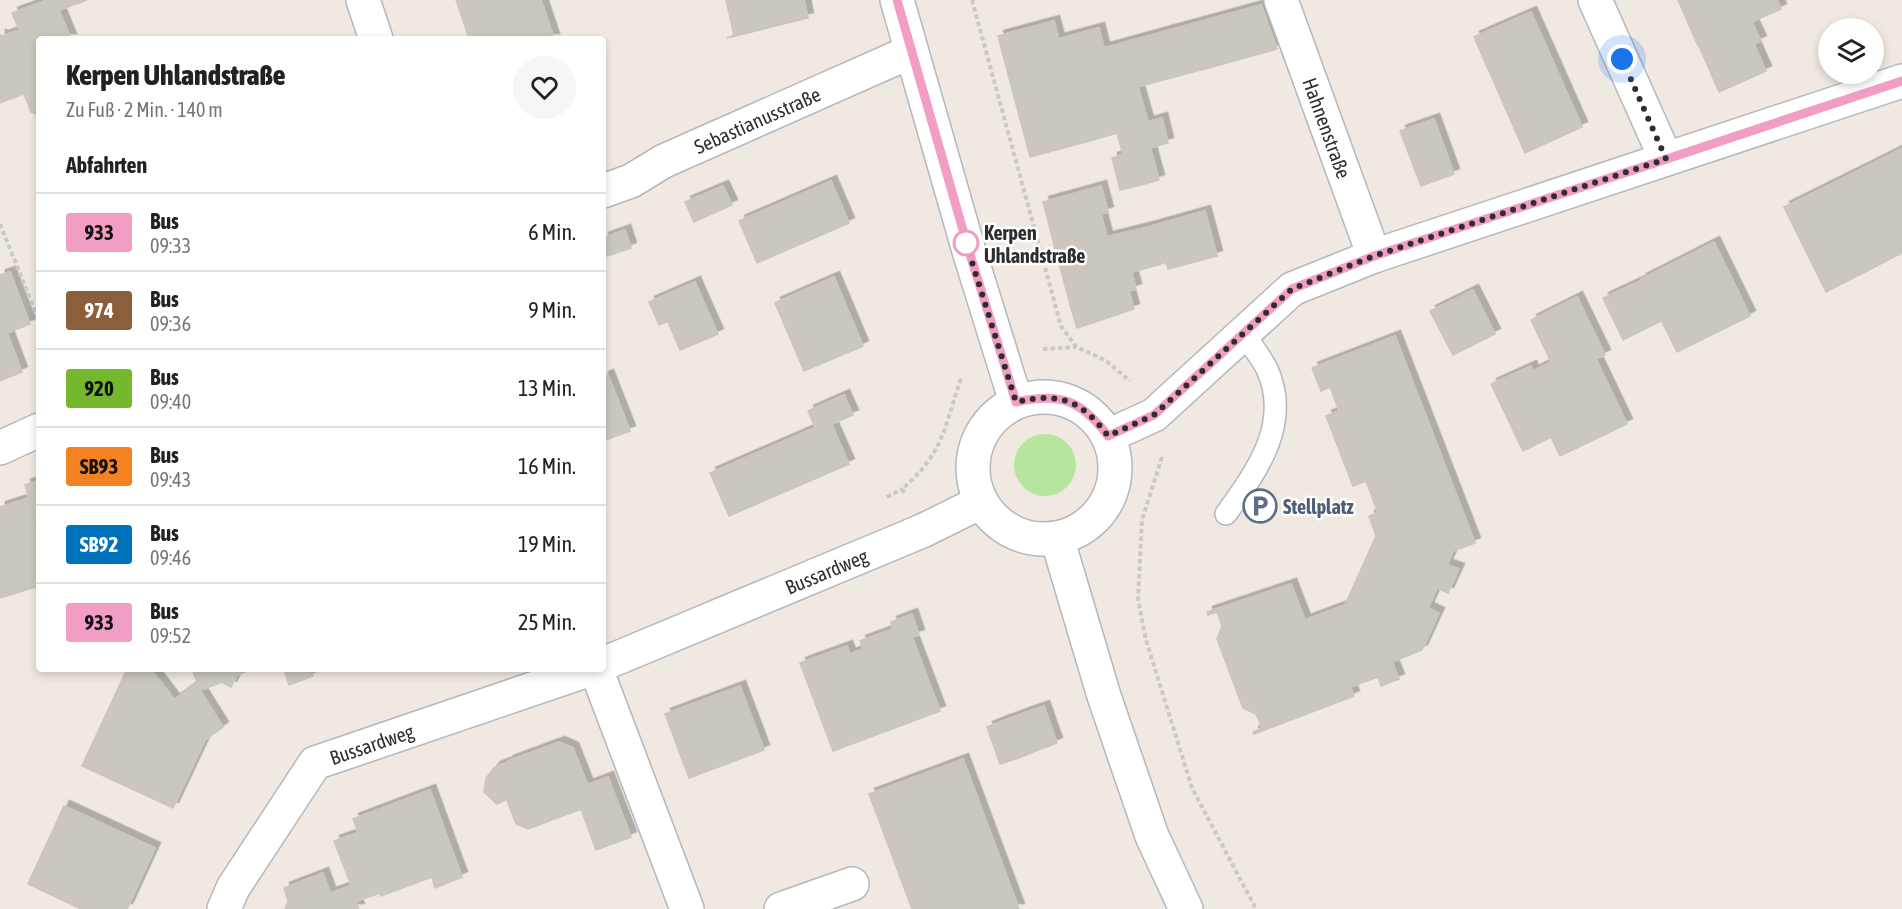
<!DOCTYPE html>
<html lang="de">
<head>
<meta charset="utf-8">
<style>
	body { margin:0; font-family:"Asap Condensed",sans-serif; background:#f6f6f6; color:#222; height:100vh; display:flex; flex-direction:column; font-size:22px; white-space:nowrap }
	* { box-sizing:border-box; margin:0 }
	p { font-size:20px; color:#767676 }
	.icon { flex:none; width:33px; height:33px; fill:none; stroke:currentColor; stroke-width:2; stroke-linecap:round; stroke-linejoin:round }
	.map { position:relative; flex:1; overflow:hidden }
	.details { position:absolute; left:36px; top:36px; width:570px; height:636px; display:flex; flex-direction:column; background:#fff; border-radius:6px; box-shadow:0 3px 9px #0003 }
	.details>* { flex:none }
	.badge { padding:0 12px; border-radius:4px; font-size:21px; line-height:39px }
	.controls { position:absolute; left:1818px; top:18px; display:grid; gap:12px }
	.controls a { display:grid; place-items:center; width:66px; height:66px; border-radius:50%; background:#fff; box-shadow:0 3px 9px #0003; font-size:30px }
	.you { position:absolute; width:30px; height:30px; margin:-15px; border:4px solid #fff; border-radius:50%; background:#1a73e8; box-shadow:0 0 0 9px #1a73e833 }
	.map>.badge { position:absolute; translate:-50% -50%; box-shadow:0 0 0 3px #fff }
	h2 { padding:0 30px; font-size:22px; line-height:54px }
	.round { display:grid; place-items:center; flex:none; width:63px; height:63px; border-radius:32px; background:#f6f6f6 }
	.summary { display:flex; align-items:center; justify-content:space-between; height:102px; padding:0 30px }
	h1 { font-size:28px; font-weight:800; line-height:45px }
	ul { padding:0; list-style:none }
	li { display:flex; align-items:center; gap:18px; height:78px; padding:0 30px; border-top:2px solid #e0e0e0 }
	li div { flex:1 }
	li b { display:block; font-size:22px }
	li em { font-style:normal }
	li .badge { min-width:66px; font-weight:700; text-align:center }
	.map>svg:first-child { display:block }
	.green { fill:#b6e59e }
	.building { fill:#cbc7bf; stroke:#cbc5ba; stroke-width:1.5; filter:url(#shadow) }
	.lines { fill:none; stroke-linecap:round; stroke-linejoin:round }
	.lane-casing { stroke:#b4b7c1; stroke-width:24 }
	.street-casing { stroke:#b4b7c1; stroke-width:36 }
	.secondary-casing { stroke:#b4b7c1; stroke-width:36 }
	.path { stroke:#c9c9c9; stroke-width:4; stroke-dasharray:4.5 3; stroke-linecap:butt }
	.lane { stroke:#fff; stroke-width:21 }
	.street { stroke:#fff; stroke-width:33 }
	.secondary { stroke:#fff; stroke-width:33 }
	.line-casing { stroke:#fff; stroke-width:14 }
	.line { stroke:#f29ec4; stroke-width:9 }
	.walk { stroke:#2e2e2e; stroke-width:6; stroke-dasharray:0 10.8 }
	.stop-dot { fill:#fff; stroke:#f29ec4; stroke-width:3 }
	.labels { text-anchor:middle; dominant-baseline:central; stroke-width:5; stroke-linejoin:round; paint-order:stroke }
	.street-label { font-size:20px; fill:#2e2e2e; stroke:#fff }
	.stop-label { font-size:20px; font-weight:bold; fill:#2e2e2e; stroke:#fff; text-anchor:start }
	.service-label { font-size:20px; font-weight:bold; fill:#4e5e75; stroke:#fff; text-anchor:start }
</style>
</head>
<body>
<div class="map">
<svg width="1902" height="909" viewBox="0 0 1902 909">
	<defs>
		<filter id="shadow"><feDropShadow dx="5.5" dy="-5.5" stdDeviation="0" flood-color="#0004"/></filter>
	</defs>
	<rect width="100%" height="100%" fill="#efe9e1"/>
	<circle class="green" cx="1045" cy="465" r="31"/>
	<g class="building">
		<polygon points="47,0 55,0 71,39 39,39 38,115 31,112 24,94 0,103 0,35 3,36 19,30 12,13"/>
		<polygon points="55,0 87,0 59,10"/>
		<polygon points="456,0 530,0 464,23"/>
		<polygon points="530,0 541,0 554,39 469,39 464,23"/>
		<polygon points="726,0 804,0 808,18 727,38 734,35"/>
		<polygon points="1678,0 1777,0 1781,9 1698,46"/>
		<polygon points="1261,5 1277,49 1201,70 1188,25"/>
		<polygon points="1531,12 1582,127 1525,153 1474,37"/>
		<polygon points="1054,21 1064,59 1008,74 998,36"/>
		<polygon points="1752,22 1761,41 1754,44 1766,71 1719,92 1699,46"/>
		<polygon points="1188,25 1201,70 1076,103 1064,59"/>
		<polygon points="1099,28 1104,48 1064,59 1058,39"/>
		<polygon points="1064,59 1076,103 1020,119 1008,74"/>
		<polygon points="1138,87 1148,122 1162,118 1168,143 1123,155 1117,133 1086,142 1076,103"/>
		<polygon points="1076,103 1086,142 1030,157 1020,119"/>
		<polygon points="1434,119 1454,174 1421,186 1400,131"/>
		<polygon points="1150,147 1159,180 1137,186 1128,153"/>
		<polygon points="1902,148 1902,192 1885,157"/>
		<polygon points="1128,153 1137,186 1120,190 1112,158"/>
		<polygon points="1885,157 1902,192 1902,253 1826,292 1784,207"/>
		<polygon points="831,181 849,223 757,263 739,221"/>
		<polygon points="723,186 732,205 694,222 685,202"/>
		<polygon points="1101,186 1108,212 1101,214 1094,188"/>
		<polygon points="1094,188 1107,237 1056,252 1043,202"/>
		<polygon points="1205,211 1217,256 1168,269 1166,262 1158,265 1148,227"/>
		<polygon points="1148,227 1158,265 1132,272 1128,258 1114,262 1107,237"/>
		<polygon points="625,230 631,248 607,256 603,238"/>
		<polygon points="1107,237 1114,262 1128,258 1136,289 1071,308 1056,252"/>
		<polygon points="1714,242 1750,316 1677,352 1641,279"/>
		<polygon points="10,272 30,324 7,333 0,314 0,275"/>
		<polygon points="834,277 863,346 804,371 775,303"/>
		<polygon points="1642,280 1661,321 1623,340 1603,298"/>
		<polygon points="695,282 705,305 659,325 649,302"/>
		<polygon points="1473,290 1495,334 1453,355 1430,311"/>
		<polygon points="1129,292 1134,309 1077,328 1071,308"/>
		<polygon points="1577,297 1605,355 1596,359 1627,424 1560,456 1551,437 1523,451 1491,384 1531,366 1533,371 1551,362 1531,320"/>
		<polygon points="705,305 718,334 680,350 668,322"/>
		<polygon points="0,314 22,372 0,381"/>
		<polygon points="1395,336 1475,543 1453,551 1447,565 1459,569 1448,593 1437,588 1428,608 1439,613 1422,650 1392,662 1399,679 1381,686 1378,677 1350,687 1354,696 1254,734 1253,732 1262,728 1256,714 1243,708 1217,639 1222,626 1217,612 1208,615 1207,612 1291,584 1305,620 1345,605 1376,536 1369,516 1378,513 1366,481 1353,486 1326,416 1339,411 1330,387 1321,391 1312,368"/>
		<polygon points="608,375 630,431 603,441 603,377"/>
		<polygon points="844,395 853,415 832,424 830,421 815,427 808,411"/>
		<polygon points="830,421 849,464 729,516 710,473"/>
		<polygon points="39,480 39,532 25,485"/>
		<polygon points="29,498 39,532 39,586 0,598 0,507"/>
		<polygon points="912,614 919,635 912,637 940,711 833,751 800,663 847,646 850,654 863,649 860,641 893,629 891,622"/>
		<polygon points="127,669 151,669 205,740 173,808 82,766"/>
		<polygon points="192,669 214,669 220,683 200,690"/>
		<polygon points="214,669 252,669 237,675 231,687 219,681"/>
		<polygon points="284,669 310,669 313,676 289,685"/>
		<polygon points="196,684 223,727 205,740 174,700"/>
		<polygon points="740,686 764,750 689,778 665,714"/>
		<polygon points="1044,706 1057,743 1038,750 1024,713"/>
		<polygon points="1024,713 1038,750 1019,758 1005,720"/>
		<polygon points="1005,720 1019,758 1000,764 987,727"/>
		<polygon points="559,742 573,748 595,804 528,829 516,824 507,800 520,793 508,761"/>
		<polygon points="963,759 1019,909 912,909 869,794"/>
		<polygon points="508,762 520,793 497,804 484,792 486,778 495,767"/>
		<polygon points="608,777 631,837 596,850 581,809 595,804 587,785"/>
		<polygon points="430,790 462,877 435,888 432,877 381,896 353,819"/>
		<polygon points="64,806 155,848 127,909 81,909 28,884"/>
		<polygon points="357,833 380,893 357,901 334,841"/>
		<polygon points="323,873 336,909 285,909 288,901 284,888"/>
		<polygon points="350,886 359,909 336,909 330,893"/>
	</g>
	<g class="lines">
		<g class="lane-casing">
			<path id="lane" d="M1226 514C1256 472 1292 424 1267 369 1261 357 1251 345 1244 334"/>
		</g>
		<g class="street-casing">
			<g id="street">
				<polyline points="363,0 376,39"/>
				<path id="s1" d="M1281 0 1374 256"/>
				<polyline points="1595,0 1666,159"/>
				<path id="s2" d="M603 191 631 181 664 161 910 52"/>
				<polyline points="1108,436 1154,415 1292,289 1374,256 1902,81"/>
				<polyline points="0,448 39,430"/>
				<path id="s3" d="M603 664 922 531 981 502"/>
				<polyline points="596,669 687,909"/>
				<path id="s4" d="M224 909 233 888 315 763 591 669"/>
				<polyline points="781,909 852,884"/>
			</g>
		</g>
		<g class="secondary-casing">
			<g id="secondary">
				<polyline points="897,0 969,251 1016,402"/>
				<circle cx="1044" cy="468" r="71"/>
				<polyline points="1057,538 1104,696 1152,836 1186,909"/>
			</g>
		</g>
		<g class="path">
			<polyline points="972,0 1061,326 1076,347 1105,360 1130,381"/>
			<polyline points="0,224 39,321"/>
			<polyline points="1043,349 1076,347"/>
			<polyline points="1162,457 1142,520 1138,599 1146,640 1192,788 1256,909"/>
			<path d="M904 493 902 489C946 451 944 425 962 376"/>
			<polyline points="887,497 902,489"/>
		</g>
		<use href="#lane" class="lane"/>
		<use href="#street" class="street"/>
		<use href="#secondary" class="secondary"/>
	</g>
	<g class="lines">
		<g class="line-casing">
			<path id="line" d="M897 0 969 251 1016 402C1060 392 1081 400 1108 436L1154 415 1292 289 1374 256 1902 81"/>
		</g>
		<use href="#line" class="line"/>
		<path class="walk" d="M966 243 1016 402C1060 392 1081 400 1108 436L1154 415 1292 289 1374 256 1666 159 1622 59"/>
	</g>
	<defs>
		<g id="parking-ring" transform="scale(1.725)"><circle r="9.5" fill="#fff" stroke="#5c6f8a" stroke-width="1.5"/><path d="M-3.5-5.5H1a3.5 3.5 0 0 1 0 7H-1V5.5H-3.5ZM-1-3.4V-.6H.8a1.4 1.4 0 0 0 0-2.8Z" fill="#5c6f8a"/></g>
	</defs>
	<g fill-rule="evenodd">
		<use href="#parking-ring" x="1260" y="506"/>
	</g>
	<circle class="stop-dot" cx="966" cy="243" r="12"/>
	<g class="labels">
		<g class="street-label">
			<text stroke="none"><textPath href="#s2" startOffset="170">Sebastianusstraße</textPath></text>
			<text stroke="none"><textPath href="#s1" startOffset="136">Hahnenstraße</textPath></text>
			<text stroke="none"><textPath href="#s3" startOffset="242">Bussardweg</textPath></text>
			<text stroke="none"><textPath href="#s4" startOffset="232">Bussardweg</textPath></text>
		</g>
		<g class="stop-label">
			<text x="984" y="232">Kerpen<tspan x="984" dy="23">Uhlandstraße</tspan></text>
		</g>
		<g class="service-label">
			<text x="1283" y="506">Stellplatz</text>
		</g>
	</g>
</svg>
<div class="controls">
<a><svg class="icon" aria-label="layers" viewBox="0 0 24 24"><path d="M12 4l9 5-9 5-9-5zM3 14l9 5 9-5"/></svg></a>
</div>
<div class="you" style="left:1622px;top:59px"></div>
<section class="details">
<div class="summary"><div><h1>Kerpen Uhlandstraße</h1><p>Zu Fuß · 2 Min. · 140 m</p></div><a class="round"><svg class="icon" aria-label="heart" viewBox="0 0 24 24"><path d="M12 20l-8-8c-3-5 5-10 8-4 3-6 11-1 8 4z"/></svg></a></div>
<h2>Abfahrten</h2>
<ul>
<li><span class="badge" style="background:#f29ec4;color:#111">933</span><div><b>Bus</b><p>09:33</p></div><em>6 Min.</em></li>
<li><span class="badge" style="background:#8b5e3c;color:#fff">974</span><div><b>Bus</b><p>09:36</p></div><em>9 Min.</em></li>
<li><span class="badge" style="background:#76b82d;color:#111">920</span><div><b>Bus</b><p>09:40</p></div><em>13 Min.</em></li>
<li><span class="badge" style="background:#f58220;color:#111">SB93</span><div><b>Bus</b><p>09:43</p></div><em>16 Min.</em></li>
<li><span class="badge" style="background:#0072bc;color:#fff">SB92</span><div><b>Bus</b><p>09:46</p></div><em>19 Min.</em></li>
<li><span class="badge" style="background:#f29ec4;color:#111">933</span><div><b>Bus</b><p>09:52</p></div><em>25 Min.</em></li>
</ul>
</section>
</div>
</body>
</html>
